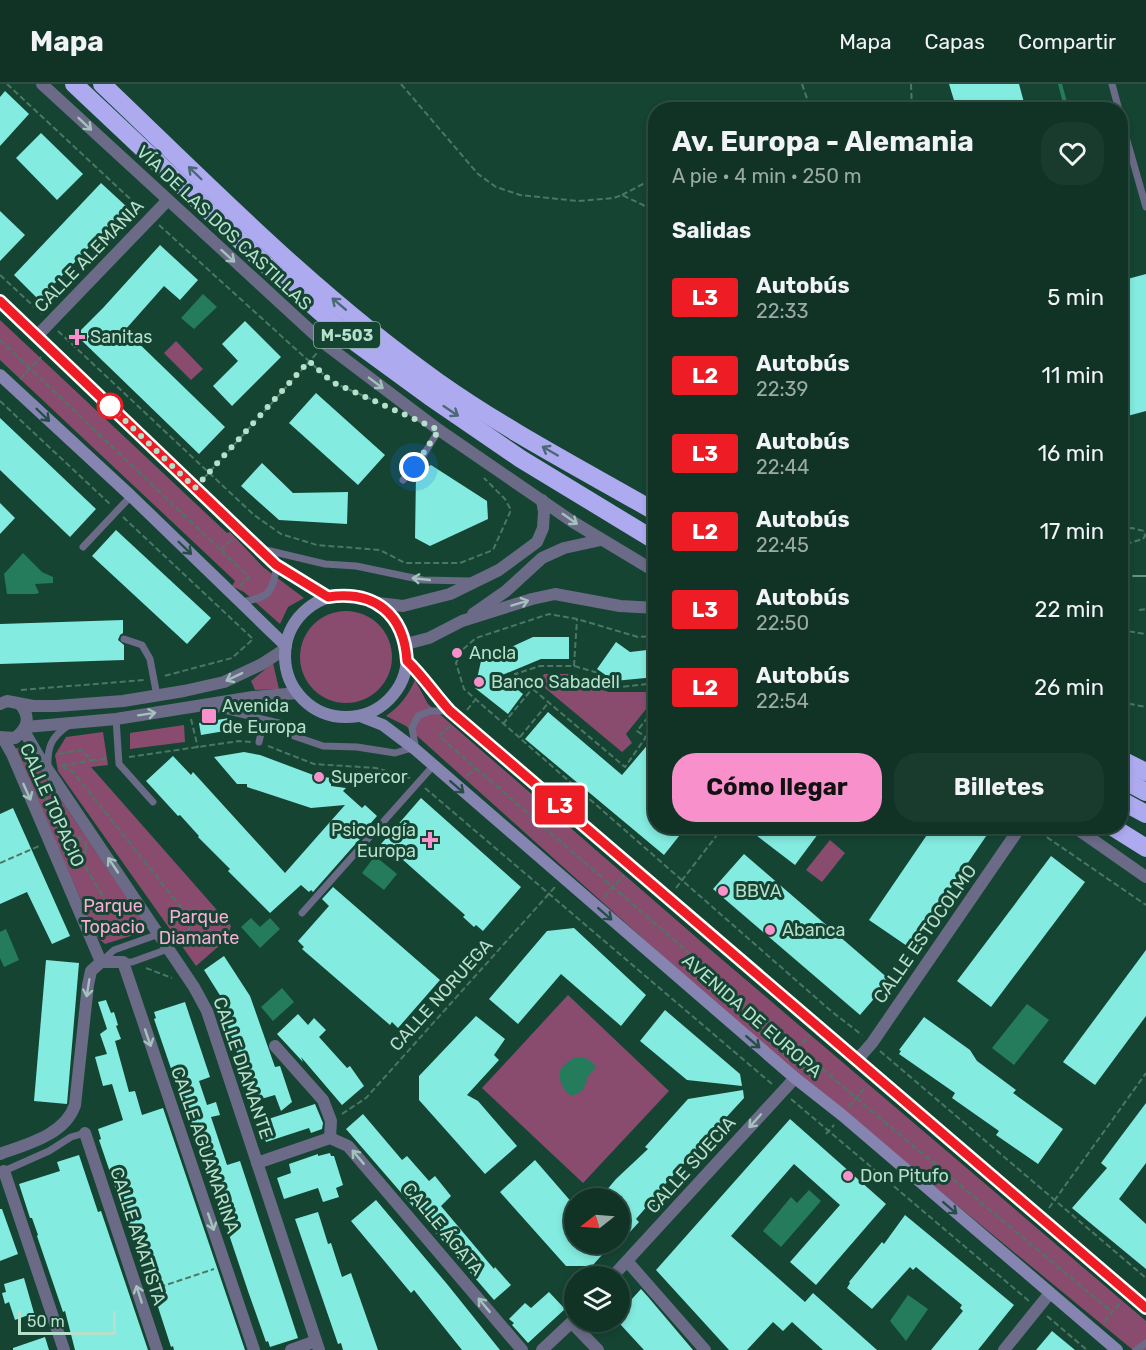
<!DOCTYPE html>
<html lang="es">
<head>
<meta charset="utf-8">
<style>
	body { margin:0; font-family:Rubik,sans-serif; background:#193b2e; color:#f1f3f6; height:100vh; display:flex; flex-direction:column; font-size:22px; white-space:nowrap }
	* { box-sizing:border-box; margin:0 }
	p { font-size:20px; color:#9caaa7 }
	.icon { flex:none; width:33px; height:33px; fill:none; stroke:currentColor; stroke-width:2; stroke-linecap:round; stroke-linejoin:round }
	.map { position:relative; flex:1; overflow:hidden }
	.side { position:absolute; left:648px; top:18px; width:480px; height:732px; display:flex; flex-direction:column; background:#103326; border-radius:24px; box-shadow:0 3px 9px #0003,0 0 0 2px #304e43 }
	.side>* { flex:none }
	.badge { padding:0 12px; border-radius:4px; font-size:21px; line-height:39px }
	.needle { width:39px; rotate:253deg }
	.controls { position:absolute; left:564px; top:1104px; display:grid; gap:12px }
	.controls a { display:grid; place-items:center; width:66px; height:66px; border-radius:50%; background:#103326; box-shadow:0 3px 9px #0003,0 0 0 2px #304e43; font-size:30px }
	.scale { position:absolute; left:18px; bottom:15px; width:98px; box-sizing:border-box; padding-left:6px; border:3px solid #b6dfcc; border-top:0; font-size:16px; line-height:21px; white-space:nowrap; color:#b6dfcc; -webkit-text-stroke:4px #154433; paint-order:stroke }
	.you { position:absolute; width:30px; height:30px; margin:-15px; border:4px solid #fff; border-radius:50%; background:#1a73e8; box-shadow:0 0 0 9px #1a73e833 }
	.map>.badge { position:absolute; translate:-50% -50%; box-shadow:0 0 0 3px #fff }
	h2 { padding:0 24px; font-size:22px; line-height:54px }
	.round { display:grid; place-items:center; flex:none; width:63px; height:63px; border-radius:24px; background:#193b2e }
	.overview { display:flex; align-items:center; justify-content:space-between; height:102px; padding:0 24px }
	h1 { font-size:28px; font-weight:700; line-height:45px }
	.action { display:flex; gap:12px; margin-top:auto; padding:12px 24px }
	.action a { flex:1; height:69px; border-radius:24px; background:#f890cb; color:#111; font-size:24px; font-weight:700; line-height:69px; text-align:center }
	.action a+a { background:#193b2e; color:#f1f3f6 }
	ul { padding:0; list-style:none }
	li { display:flex; align-items:center; gap:18px; height:78px; padding:0 24px }
	li div { flex:1 }
	li b { display:block; font-size:22px }
	li em { font-style:normal }
	li .badge { min-width:66px; font-weight:700; text-align:center }
	header { display:flex; align-items:center; gap:36px; box-sizing:border-box; height:84px; padding:0 30px; background:#103326; border-bottom:2px solid #304e43 }
	header strong { font-size:28px }
	nav { display:flex; gap:33px; margin-inline-start:auto; font-size:21px }
	.map>svg:first-child { display:block }
	.green { fill:#894c6f }
	.water { fill:#247c5d }
	.lines { fill:none; stroke-linecap:round; stroke-linejoin:round }
	.stream { stroke:#247c5d; stroke-width:4 }
	.building { fill:#83ebdf }
	.path { stroke:#4a7766; stroke-width:2; stroke-dasharray:6 3; stroke-linecap:butt }
	.lane { stroke:#6b6b87; stroke-width:7 }
	.street { stroke:#6b6b87; stroke-width:12 }
	.secondary { stroke:#8685b2; stroke-width:12 }
	.highway { stroke:#aeaaf0; stroke-width:18 }
	.tram { stroke:#83ae9b; stroke-width:1.5 }
	.oneway { stroke:#a3c2bb }
	.oneway2 { stroke:#4b6875 }
	.oneway3 { stroke:#264e46 }
	.line-casing { stroke:#fff; stroke-width:14 }
	.line { stroke:#ee1c25; stroke-width:9 }
	.walk { stroke:#b6dfcc; stroke-width:6; stroke-dasharray:0 10.8 }
	.poi-dot { fill:#f890cb; stroke:#154433; stroke-width:2 }
	.stop-dot { fill:#fff; stroke:#ee1c25; stroke-width:3 }
	.labels { text-anchor:middle; dominant-baseline:central; stroke-width:6; stroke-linejoin:round; paint-order:stroke }
	.shield { fill:#154433; stroke:#86b09e; stroke-width:1.5 }
	.shield-label { font-size:16px; font-weight:bold; fill:#b6dfcc }
	.street-label { font-size:18px; fill:#b6dfcc; stroke:#154433 }
	.poi-label { font-size:18px; fill:#b6dfcc; stroke:#154433; text-anchor:start }
	.park-label { font-size:18px; fill:#f7add5; stroke:#154433 }
</style>
</head>
<body>
<header>
<strong>Mapa</strong>
<nav><a>Mapa</a><a>Capas</a><a>Compartir</a></nav>
</header>
<div class="map">
<svg width="1146" height="1266" viewBox="0 0 1146 1266">
	<rect width="100%" height="100%" fill="#154433"/>
	<g class="green">
		<polygon points="0,236 227,449 230,448 263,483 304,514 288,523 280,540 244,508 232,502 235,497 0,276"/>
		<polygon points="176,257 203,285 191,296 164,269"/>
		<circle cx="346" cy="573" r="46"/>
		<polygon points="273,579 279,605 255,606 251,597"/>
		<polygon points="544,590 575,590 608,608 655,608 655,614 626,650 632,659 622,668 539,599"/>
		<path d="M415 596 428 620 705 861 1146 1237V1266H1133L755 955 406 642 386 632C400 622 408 612 415 596Z"/>
		<polygon points="184,641 185,658 130,665 130,649"/>
		<polygon points="103,648 108,681 91,683 231,842 227,855 196,882 58,687 55,671 66,653"/>
		<polygon points="24,662 144,838 140,849 105,860 98,854 14,665"/>
		<polygon points="830,756 845,769 822,798 806,786"/>
		<polygon points="568,911 669,1007 583,1099 482,1004"/>
	</g>
	<g class="water">
		<polygon points="203,210 217,223 194,245 181,234"/>
		<polygon points="23,469 42,488 53,493 53,499 35,500 39,509 35,510 7,510 4,490"/>
		<polygon points="375,772 397,790 384,806 362,789"/>
		<polygon points="251,834 260,843 270,834 280,845 260,864 241,843"/>
		<polygon points="6,845 19,876 4,883 0,874 0,848"/>
		<polygon points="282,904 294,918 273,937 261,923"/>
		<polygon points="1027,920 1049,936 1014,981 992,964"/>
		<path d="M575 973C585 973 590 974 596 983 593 987 588 991 587 995 583 1007 584 1007 572 1012 563 1008 558 995 560 987 562 981 570 977 575 973Z"/>
		<polygon points="809,1106 821,1117 781,1163 763,1147 791,1113 797,1119"/>
		<polygon points="908,1211 928,1225 906,1257 890,1237"/>
	</g>
	<g class="lines">
		<polyline class="stream" points="1060,0 1067,26"/>
	</g>
	<g class="building">
		<polygon points="949,0 1019,0 1026,26 957,26"/>
		<polygon points="5,7 29,30 0,62 0,13"/>
		<polygon points="41,49 83,90 57,116 16,74"/>
		<polygon points="101,99 127,123 39,216 14,191"/>
		<polygon points="0,127 25,151 0,177"/>
		<polygon points="160,161 198,196 180,216 164,202 125,246 225,343 199,370 76,251 103,224"/>
		<polygon points="1146,190 1146,327 1120,334 1120,197"/>
		<polygon points="245,237 281,273 232,322 213,302 238,277 222,260"/>
		<polygon points="316,309 385,371 358,401 289,339"/>
		<polygon points="0,334 96,425 70,453 0,386"/>
		<polygon points="262,379 293,409 348,408 347,440 279,436 241,402"/>
		<polygon points="431,381 487,417 488,435 430,462 415,454 416,390"/>
		<polygon points="0,419 15,434 0,450"/>
		<polygon points="116,446 211,534 187,560 92,472"/>
		<polygon points="123,536 123,549 120,551 118,556 124,561 124,576 0,580 0,540"/>
		<polygon points="533,553 569,553 569,575 541,575 500,592 523,610 508,630 475,604 481,577"/>
		<polygon points="616,558 630,568 656,565 656,593 614,597 597,585"/>
		<polygon points="548,628 622,691 656,651 656,742 687,742 664,771 525,655"/>
		<polygon points="229,634 231,646 201,651 199,639"/>
		<polygon points="244,668 260,671 316,692 331,694 331,702 346,704 343,707 362,724 365,721 377,732 364,747 366,748 313,808 311,806 309,808 301,801 270,829 228,787 230,785 198,753 199,752 180,731 178,732 146,697 173,672 191,691 193,688 285,789 345,721 311,724 247,703 247,700 237,700 214,673"/>
		<polygon points="421,714 521,803 483,847 476,841 474,843 463,833 465,831 402,775 398,779 386,769 388,767 381,760"/>
		<polygon points="13,724 70,852 52,860 27,808 0,820 0,730"/>
		<polygon points="744,742 824,742 795,781"/>
		<polygon points="933,742 993,742 910,864 869,836"/>
		<polygon points="744,770 890,896 860,931 713,805"/>
		<polygon points="1051,772 1085,798 991,923 957,897"/>
		<polygon points="333,803 440,896 398,944 392,938 390,941 376,929 302,865 304,863 298,857 329,822 322,815"/>
		<polygon points="574,844 646,911 621,942 561,890 518,940 489,915 547,847"/>
		<polygon points="1146,866 1146,932 1095,1001 1063,978"/>
		<polygon points="224,872 250,912 275,983 280,982 292,1018 281,1027 275,1011 254,1017 222,926 228,924 204,886"/>
		<polygon points="46,876 79,879 67,1020 34,1017"/>
		<polygon points="106,916 111,929 114,928 118,941 116,942 121,955 115,957 129,1008 135,1007 142,1031 163,1024 245,1266 174,1266 173,1262 171,1263 148,1192 146,1193 99,1056 101,1055 98,1045 123,1036 112,1000 103,1002 95,973 107,970 100,950 107,945 98,918"/>
		<polygon points="185,918 210,993 199,997 207,1021 216,1018 220,1031 211,1033 227,1081 240,1077 298,1254 270,1263 268,1257 266,1258 249,1210 211,1097 214,1096 208,1078 206,1078 204,1071 201,1072 154,935 156,934 154,928"/>
		<polygon points="665,926 740,990 742,1002 687,996 640,957"/>
		<polygon points="298,930 308,941 314,934 326,946 319,953 347,984 350,982 364,1002 342,1021 301,973 303,978 277,950"/>
		<polygon points="476,932 505,955 494,971 499,976 467,1011 478,1017 517,1062 485,1090 419,1016 419,992"/>
		<polygon points="924,933 970,966 977,977 1016,1006 1013,1009 1063,1045 1038,1080 996,1051 999,1047 952,1014 955,1009 899,970 901,967 899,966"/>
		<polygon points="743,1006 744,1014 656,1110 661,1114 654,1123 649,1120 636,1135 639,1138 620,1159 620,1114 600,1114 616,1095 648,1065 645,1063 688,1015"/>
		<polygon points="1146,1019 1146,1079 1119,1115 1146,1140 1146,1185 1072,1124 1107,1084 1101,1079"/>
		<polygon points="315,1020 323,1039 322,1045 311,1049 309,1044 266,1058 259,1038"/>
		<polygon points="363,1030 402,1076 407,1072 429,1097 435,1092 451,1112 441,1122 494,1185 495,1183 511,1201 494,1216 346,1045"/>
		<polygon points="790,1035 886,1120 816,1201 790,1178 840,1121 794,1080 731,1152 805,1218 813,1209 877,1266 823,1266 792,1238 783,1247 773,1238 747,1266 729,1266 656,1186"/>
		<polygon points="330,1069 331,1072 334,1072 343,1101 336,1104 339,1113 323,1118 318,1104 284,1115 277,1094 291,1089 289,1080 318,1070 318,1072"/>
		<polygon points="79,1071 98,1128 101,1127 148,1266 75,1266 65,1227 63,1228 37,1152 38,1151 32,1134 30,1134 19,1100 60,1087 57,1078"/>
		<polygon points="535,1076 574,1121 574,1160 612,1160 592,1182 566,1182 500,1108"/>
		<polygon points="376,1116 447,1200 500,1266 462,1266 414,1206 411,1209 351,1137"/>
		<polygon points="0,1125 2,1125 18,1170 0,1177"/>
		<polygon points="318,1128 328,1160 331,1159 342,1193 351,1189 378,1266 343,1266 341,1259 338,1260 295,1135"/>
		<polygon points="905,1131 1014,1221 978,1266 931,1266 963,1227 960,1224 962,1221 916,1183 913,1186 910,1183 872,1225 847,1204 850,1199 849,1198 882,1158 884,1160"/>
		<polygon points="24,1194 34,1229 15,1236 9,1218 5,1220 2,1209 6,1208 4,1200"/>
		<polygon points="641,1205 649,1214 693,1266 644,1266 620,1240 620,1228"/>
		<polygon points="549,1208 565,1225 528,1259 512,1241 514,1239 509,1235 525,1219 531,1224"/>
		<polygon points="1052,1247 1075,1266 1036,1266"/>
		<polygon points="45,1253 49,1266 13,1266 13,1264"/>
	</g>
	<g class="lines">
		<g class="path">
			<polyline points="7,0 141,125"/>
			<polyline points="401,0 478,90 496,103 520,111 578,117 614,114 622,111 643,121 656,131"/>
			<polyline points="802,0 811,26"/>
			<polyline points="911,0 912,26"/>
			<polyline points="622,111 643,100 656,98"/>
			<polyline points="159,141 332,298 382,320"/>
			<polyline points="0,191 42,230"/>
			<polyline points="58,247 254,431 281,450 317,461 380,466 405,479 460,479 493,466 511,426 505,415 484,394"/>
			<polyline points="0,256 249,493 240,502"/>
			<polyline points="20,295 41,273"/>
			<polyline points="0,317 111,421"/>
			<polyline points="204,394 317,269"/>
			<polyline points="123,433 253,555 232,574 164,592"/>
			<polyline points="1120,445 1132,444 1144,447 1145,452 1143,455 1126,460 1120,467"/>
			<polyline points="221,466 232,455"/>
			<polyline points="1139,526 1146,525"/>
			<polyline points="1120,546 1146,550"/>
			<polyline points="656,552 638,553 577,535 549,530 476,554 461,567 456,579 464,605 831,927 862,951"/>
			<polyline points="574,582 577,535"/>
			<polyline points="656,599 620,603 595,588 574,582 540,582 515,590 625,683 646,653 637,647 656,623"/>
			<polyline points="21,606 144,596"/>
			<polyline points="1120,618 1146,623"/>
			<polyline points="467,626 475,616"/>
			<polyline points="191,635 198,664"/>
			<polyline points="503,640 532,605"/>
			<polyline points="450,642 439,652 856,1014 1112,1228"/>
			<polyline points="520,653 549,618"/>
			<polyline points="268,662 314,680 376,684 410,694"/>
			<polyline points="59,670 81,666 92,676 108,675"/>
			<polyline points="129,673 239,657 251,658"/>
			<polyline points="62,682 74,689 184,827 191,843 177,857"/>
			<polyline points="62,682 92,676"/>
			<polyline points="467,692 476,684"/>
			<polyline points="41,704 69,754"/>
			<polyline points="425,704 772,1000"/>
			<polyline points="1032,743 1146,821"/>
			<circle cx="75" cy="764" r="11"/>
			<polyline points="81,775 111,826"/>
			<polyline points="0,779 39,762"/>
			<polyline points="676,804 724,742"/>
			<polyline points="604,813 624,791"/>
			<polyline points="93,830 111,826 124,819"/>
			<polyline points="146,884 172,894"/>
			<polyline points="880,967 1146,1194"/>
			<polyline points="790,973 810,951"/>
			<polyline points="791,1015 1029,1217"/>
			<polyline points="849,1023 866,1002"/>
			<polyline points="342,1030 366,1014 555,803"/>
			<polyline points="826,1050 834,1041"/>
			<polyline points="1049,1124 1146,989"/>
			<polyline points="151,1206 214,1185"/>
			<polyline points="1047,1232 1087,1266"/>
			<polyline points="1104,1238 1120,1219"/>
		</g>
		<g class="lane">
			<polyline points="1112,0 1119,26"/>
			<polyline points="1120,32 1146,123"/>
			<polyline points="403,396 424,370 439,346"/>
			<polyline points="83,463 131,412"/>
			<polyline points="266,466 325,480 356,482 423,496 470,497"/>
			<path d="M241 518C270 513 272 510 277 481"/>
			<polyline points="124,555 142,561 150,575 157,612"/>
			<polyline points="211,623 279,639 294,652 323,662 357,663 395,669 412,664"/>
			<polyline points="116,635 119,680 153,718"/>
			<polyline points="259,658 264,636"/>
			<polyline points="416,666 412,644 418,632 430,627 450,627"/>
			<path d="M48 684C47 663 51 653 69 641"/>
			<polyline points="302,829 433,682"/>
			<polyline points="102,877 114,866 159,850"/>
			<polyline points="123,878 132,878 168,865"/>
			<polyline points="4,1087 49,1067 71,1053 85,1049"/>
			<polyline points="1136,1266 1146,1259"/>
		</g>
		<g class="street">
			<polyline points="42,0 325,260 439,346 573,438 656,488"/>
			<polyline points="37,252 167,117"/>
			<polyline points="378,519 403,522 450,510 499,486 537,458 543,444 544,428 542,416"/>
			<polyline points="473,530 506,507 542,474 564,464 601,456"/>
			<polyline points="406,560 429,554 462,537 532,515 555,510 620,522 656,524"/>
			<polyline points="0,620 7,617 33,622 56,622 123,617 184,607 224,598 262,580 285,565"/>
			<polyline points="26,643 116,635 253,613 297,609"/>
			<polyline points="24,647 38,671 194,903 207,927 319,1266"/>
			<path d="M0 653 15 654C28 644 31 633 20 620"/>
			<polyline points="1073,742 1146,793"/>
			<polyline points="101,878 123,878 254,1266"/>
			<polyline points="275,962 323,1016 331,1037 330,1054"/>
			<polyline points="857,976 872,959 1021,742"/>
			<polyline points="85,1049 157,1266"/>
			<path d="M0 1070C27 1060 65 1051 75 1021L88 901 91 887 101 878 12 670 3 654"/>
			<polyline points="257,1079 330,1054 348,1062 522,1266"/>
			<polyline points="4,1087 64,1266"/>
			<polyline points="627,1177 705,1266"/>
			<polyline points="613,1192 795,994"/>
			<polyline points="572,1239 598,1266"/>
			<polyline points="291,1266 316,1257"/>
			<polyline points="542,1266 574,1236"/>
			<polyline points="1004,1266 1050,1209"/>
		</g>
		<g class="secondary">
			<polyline points="0,217 277,481 328,513"/>
			<polyline points="0,291 131,412 286,562"/>
			<circle cx="346" cy="572" r="61"/>
			<path d="M407 577C423 592 435 611 450 627L1146 1224"/>
			<polyline points="360,632 383,641 416,666 795,994 842,1031 1117,1266"/>
		</g>
		<g class="highway">
			<polyline points="74,0 264,179 355,258 429,312 521,375 656,457"/>
			<path d="M102 0C210 103 315 211 438 298 506 346 583 386 656 428"/>
			<polyline points="1120,675 1146,688"/>
			<polyline points="1120,694 1146,708"/>
			<polyline points="1120,716 1146,730"/>
			<polyline points="1111,742 1146,764"/>
		</g>
		<polyline class="tram" points="1133,492 1146,492"/>
	</g>
	<defs><path id="oneway-shaft" d="M-6 0H5M1.5-3L5.5 0L1.5 3" fill="none" stroke-width="1.6" stroke-linecap="round" stroke-linejoin="round" transform="scale(1.5)"/></defs>
	<g class="oneway">
		<use href="#oneway-shaft" transform="translate(85 40) rotate(43)"/>
		<use href="#oneway-shaft" transform="translate(228 172) rotate(42)"/>
		<use href="#oneway-shaft" transform="translate(376 299) rotate(37)"/>
		<use href="#oneway-shaft" transform="translate(570 435) rotate(35)"/>
		<use href="#oneway-shaft" transform="translate(421 495) rotate(-174)"/>
		<use href="#oneway-shaft" transform="translate(520 519) rotate(-17)"/>
		<use href="#oneway-shaft" transform="translate(234 593) rotate(154)"/>
		<use href="#oneway-shaft" transform="translate(147 630) rotate(-9)"/>
		<use href="#oneway-shaft" transform="translate(27 708) rotate(66)"/>
		<use href="#oneway-shaft" transform="translate(113 781) rotate(-124)"/>
		<use href="#oneway-shaft" transform="translate(88 904) rotate(99)"/>
		<use href="#oneway-shaft" transform="translate(148 954) rotate(71)"/>
		<use href="#oneway-shaft" transform="translate(755 1037) rotate(132)"/>
		<use href="#oneway-shaft" transform="translate(358 1073) rotate(-130)"/>
		<use href="#oneway-shaft" transform="translate(211 1138) rotate(71)"/>
		<use href="#oneway-shaft" transform="translate(139 1210) rotate(-108)"/>
		<use href="#oneway-shaft" transform="translate(484 1221) rotate(-130)"/>
	</g>
	<g class="oneway2">
		<use href="#oneway-shaft" transform="translate(195 89) rotate(-136)"/>
		<use href="#oneway-shaft" transform="translate(339 220) rotate(-140)"/>
		<use href="#oneway-shaft" transform="translate(451 327) rotate(34)"/>
		<use href="#oneway-shaft" transform="translate(550 367) rotate(-150)"/>
	</g>
	<g class="oneway3">
		<use href="#oneway-shaft" transform="translate(43 331) rotate(44)"/>
		<use href="#oneway-shaft" transform="translate(185 464) rotate(44)"/>
		<use href="#oneway-shaft" transform="translate(457 703) rotate(41)"/>
		<use href="#oneway-shaft" transform="translate(605 830) rotate(41)"/>
		<use href="#oneway-shaft" transform="translate(753 958) rotate(41)"/>
		<use href="#oneway-shaft" transform="translate(950 1124) rotate(41)"/>
	</g>
	<g class="lines">
		<g class="line-casing">
			<path id="line" d="M0 217 276 481 328 513C375 506 404 530 407 577 423 592 435 611 450 627L1146 1224"/>
		</g>
		<use href="#line" class="line"/>
		<polyline class="walk" points="110,322 195,404 309,277 332,298 439,346 414,383"/>
	</g>
	<g class="poi-dot">
		<path d="M74 244h6v6h6v6h-6v6h-6v-6h-6v-6h6z"/>
		<circle cx="457" cy="569" r="6"/>
		<circle cx="479" cy="598" r="6"/>
		<rect x="201" y="624" width="16" height="16" rx="3"/>
		<circle cx="319" cy="693" r="6"/>
		<path d="M427 747h6v6h6v6h-6v6h-6v-6h-6v-6h6z"/>
		<circle cx="723" cy="807" r="6"/>
		<circle cx="770" cy="846" r="6"/>
		<circle cx="848" cy="1092" r="6"/>
	</g>
	<circle class="stop-dot" cx="110" cy="322" r="12"/>
	<g class="labels">
		<rect class="shield" x="314" y="238" width="66" height="26" rx="4.5"/>
		<g class="shield-label">
			<text x="347" y="251">M-503</text>
		</g>
		<g class="street-label">
			<text transform="translate(224 144) rotate(43)">VÍA DE LAS DOS CASTILLAS</text>
			<text transform="translate(89 172) rotate(-46)">CALLE ALEMANIA</text>
			<text transform="translate(52 721) rotate(66)">CALLE TOPACIO</text>
			<text transform="translate(925 850) rotate(-55)">CALLE ESTOCOLMO</text>
			<text transform="translate(441 911) rotate(-48)">CALLE NORUEGA</text>
			<text transform="translate(752 932) rotate(41)">AVENIDA DE EUROPA</text>
			<text transform="translate(243 984) rotate(71)">CALLE DIAMANTE</text>
			<text transform="translate(205 1066) rotate(71)">CALLE AGUAMARINA</text>
			<text transform="translate(691 1081) rotate(-48)">CALLE SUECIA</text>
			<text transform="translate(443 1145) rotate(50)">CALLE ÁGATA</text>
			<text transform="translate(138 1152) rotate(72)">CALLE AMATISTA</text>
		</g>
		<g class="poi-label">
			<text x="90" y="253">Sanitas</text>
			<text x="469" y="569">Ancla</text>
			<text x="491" y="598">Banco Sabadell</text>
			<text x="222" y="622">Avenida<tspan x="222" dy="21">de Europa</tspan></text>
			<text x="331" y="693">Supercor</text>
			<text x="416" y="746" text-anchor="end">Psicología<tspan x="416" dy="21">Europa</tspan></text>
			<text x="735" y="807">BBVA</text>
			<text x="782" y="846">Abanca</text>
			<text x="860" y="1092">Don Pitufo</text>
		</g>
		<g class="park-label">
			<text x="113" y="822">Parque<tspan x="113" dy="21">Topacio</tspan></text>
			<text x="199" y="833">Parque<tspan x="199" dy="21">Diamante</tspan></text>
		</g>
	</g>
</svg>
<div class="controls">
<a><svg class="needle" viewBox="-14 -14 28 28"><path d="M0-13l5 13h-10z" fill="#e53935"/><path d="M0 13l5-13h-10z" fill="#9caaa7"/></svg></a>
<a><svg class="icon" aria-label="layers" viewBox="0 0 24 24"><path d="M12 4l9 5-9 5-9-5zM3 14l9 5 9-5"/></svg></a>
</div>
<div class="scale">50 m</div>
<div class="you" style="left:414px;top:383px"></div>
<b class="badge" style="left:560px;top:721px;background:#ee1c25;color:#fff">L3</b>
<section class="side">
<div class="overview"><div><h1>Av. Europa - Alemania</h1><p>A pie · 4 min · 250 m</p></div><a class="round"><svg class="icon" aria-label="heart" viewBox="0 0 24 24"><path d="M12 20l-8-8c-3-5 5-10 8-4 3-6 11-1 8 4z"/></svg></a></div>
<h2>Salidas</h2>
<ul>
<li><span class="badge" style="background:#ee1c25;color:#fff">L3</span><div><b>Autobús</b><p>22:33</p></div><em>5 min</em></li>
<li><span class="badge" style="background:#ee1c25;color:#fff">L2</span><div><b>Autobús</b><p>22:39</p></div><em>11 min</em></li>
<li><span class="badge" style="background:#ee1c25;color:#fff">L3</span><div><b>Autobús</b><p>22:44</p></div><em>16 min</em></li>
<li><span class="badge" style="background:#ee1c25;color:#fff">L2</span><div><b>Autobús</b><p>22:45</p></div><em>17 min</em></li>
<li><span class="badge" style="background:#ee1c25;color:#fff">L3</span><div><b>Autobús</b><p>22:50</p></div><em>22 min</em></li>
<li><span class="badge" style="background:#ee1c25;color:#fff">L2</span><div><b>Autobús</b><p>22:54</p></div><em>26 min</em></li>
</ul>
<div class="action"><a>Cómo llegar</a><a>Billetes</a></div>
</section>
</div>
</body>
</html>
